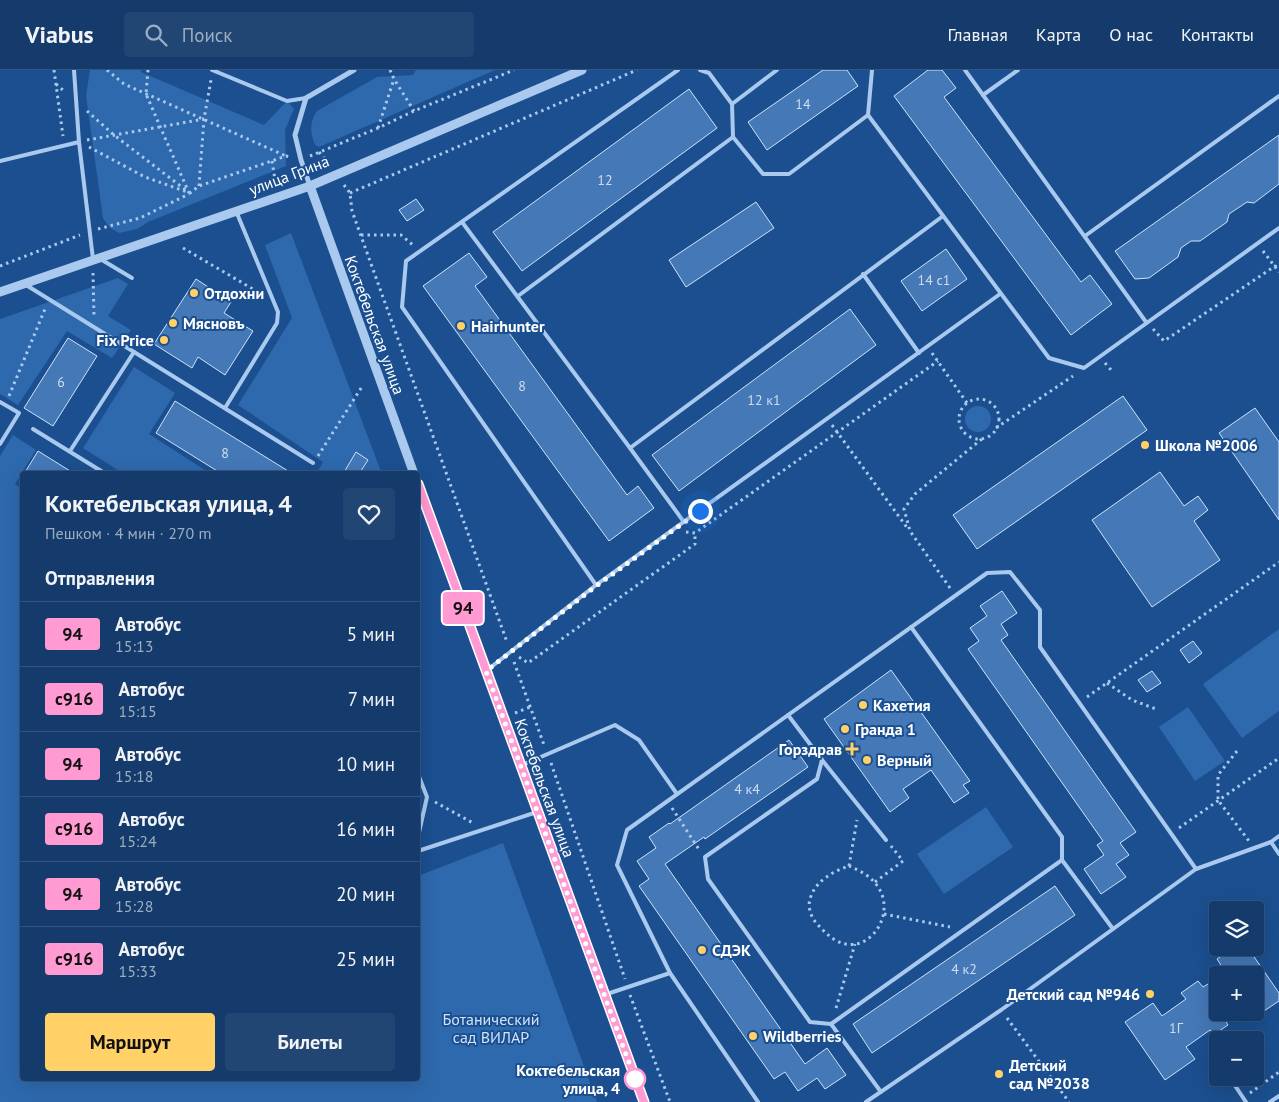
<!DOCTYPE html>
<html lang="ru">
<head>
<meta charset="utf-8">
<style>
	body { margin:0; font-family:"PT Sans",sans-serif; background:#214673; color:#f1f3f6; height:100vh; display:flex; flex-direction:column; font-size:19px; white-space:nowrap }
	* { box-sizing:border-box; margin:0 }
	p { font-size:16px; color:#9dadc1 }
	.icon { flex:none; width:28px; height:28px; fill:none; stroke:currentColor; stroke-width:2; stroke-linecap:round; stroke-linejoin:round }
	.map { position:relative; flex:1; overflow:hidden }
	.sheet { position:absolute; left:20px; top:401px; width:400px; height:610px; display:flex; flex-direction:column; background:#143b6b; border-radius:5px; box-shadow:0 5px 20px #0002,0 0 0 1px #33557e }
	.sheet>* { flex:none }
	.badge { padding:0 10px; border-radius:4px; font-size:18px; line-height:32px }
	.buttons { position:absolute; left:1209px; top:831px; display:grid; gap:10px }
	.buttons a { display:grid; place-items:center; width:55px; height:55px; border-radius:5px; background:#143b6b; box-shadow:0 5px 20px #0002,0 0 0 1px #33557e; font-size:25px }
	.you { position:absolute; width:25px; height:25px; margin:-12px; border:4px solid #fff; border-radius:50%; background:#1a73e8; box-shadow:0 0 0 8px #1a73e833 }
	.map>.badge { position:absolute; translate:-50% -50%; box-shadow:0 0 0 2px #fff }
	h2 { padding:0 25px; font-size:19px; line-height:45px }
	.round { display:grid; place-items:center; flex:none; width:52px; height:52px; border-radius:5px; background:#214673 }
	.overview { display:flex; align-items:center; justify-content:space-between; height:85px; padding:0 25px }
	h1 { font-size:24px; font-weight:700; line-height:38px }
	.cta { display:flex; gap:10px; margin-top:auto; padding:10px 25px }
	.cta a { flex:1; height:58px; border-radius:5px; background:#ffd166; color:#111; font-size:20px; font-weight:700; line-height:58px; text-align:center }
	.cta a+a { background:#214673; color:#f1f3f6 }
	ul { padding:0; list-style:none }
	li { display:flex; align-items:center; gap:15px; height:65px; padding:0 25px; border-top:1px solid #33557e }
	li div { flex:1 }
	li b { display:block; font-size:19px }
	li em { font-style:normal }
	li .badge { min-width:55px; font-weight:700; text-align:center }
	header { display:flex; align-items:center; gap:30px; box-sizing:border-box; height:70px; padding:0 25px; background:#143b6b; border-bottom:1px solid #33557e }
	header strong { font-size:24px }
	nav { display:flex; gap:28px; margin-inline-start:auto; font-size:18px }
	.search { width:350px; height:45px; background:#214673; display:flex; align-items:center; gap:12px; box-sizing:border-box; padding:0 18px; border-radius:5px; color:#9dadc1; font-size:19px }
	.map>svg:first-child { display:block }
	.green { fill:#2e69ad }
	.building { fill:#4478b7; stroke:#cfe3fa }
	.lines { fill:none; stroke-linecap:round; stroke-linejoin:round }
	.path { stroke:#a9c9ee; stroke-width:3; stroke-dasharray:2.5 4; stroke-linecap:butt }
	.service { stroke:#a9c9ee; stroke-width:4 }
	.minor { stroke:#a9c9ee; stroke-width:5 }
	.tertiary { stroke:#a9c9ee; stroke-width:9 }
	.line-casing { stroke:#fff; stroke-width:11 }
	.line { stroke:#ff9ad2; stroke-width:8 }
	.walk { stroke:#fff; stroke-width:5; stroke-dasharray:0 9 }
	.poi-dot { fill:#ffd166; stroke:#1b4f8f; stroke-width:2 }
	.stop-dot { fill:#fff; stroke:#ff9ad2; stroke-width:2.5 }
	.labels { text-anchor:middle; dominant-baseline:central; stroke-width:4; stroke-linejoin:round; paint-order:stroke }
	.number-label { font-size:14px; fill:#d0dded }
	.street-label { font-size:16px; fill:#fff; stroke:#1b4f8f }
	.poi-label { font-size:16px; font-weight:bold; fill:#fff; stroke:#1b4f8f; text-anchor:start }
	.park-label { font-size:16px; fill:#cfe3fa; stroke:#1b4f8f }
	.stop-label { font-size:16px; font-weight:bold; fill:#fff; stroke:#1b4f8f; text-anchor:end }
</style>
</head>
<body>
<header>
<strong>Viabus</strong>
<div class="search"><svg class="icon" aria-label="search" viewBox="0 0 24 24"><circle cx="10" cy="10" r="6"/><path d="M15 15l6 6"/></svg>Поиск</div>
<nav><a>Главная</a><a>Карта</a><a>О нас</a><a>Контакты</a></nav>
</header>
<div class="map">
<svg width="1279" height="1032" viewBox="0 0 1279 1032">
	<rect width="100%" height="100%" fill="#1b4f8f"/>
	<g class="green">
		<polygon points="90,0 141,0 141,2 264,55 287,31 294,39 285,60 286,96 148,152 137,159 119,163 110,158 103,148 86,26"/>
		<path d="M416 0H495L319 77 315 75C310 62 309 53 317 41L377 7 413 5Z"/>
		<polygon points="291,163 382,404 316,404 323,392 238,335 292,248 265,175"/>
		<polygon points="118,208 128,214 108,246 131,260 112,288 67,261 18,335 0,324 0,249"/>
		<polygon points="134,297 175,323 149,364 211,404 124,404 83,378"/>
		<circle cx="978" cy="349" r="13"/>
		<polygon points="13,365 36,380 15,414 22,419 22,1009 418,1009 418,806 503,773 597,1032 0,1032 0,386"/>
		<polygon points="1279,559 1279,641 1242,668 1203,614"/>
		<polygon points="1188,637 1225,691 1195,711 1159,657"/>
		<polygon points="986,737 1013,777 944,824 917,784"/>
	</g>
	<g class="building">
		<polygon points="823,0 847,0 858,16 767,80 748,52"/>
		<polygon points="928,0 942,0 956,18 944,27 1081,212 1090,205 1112,234 1071,265 894,26"/>
		<polygon points="689,19 717,58 522,201 493,162"/>
		<polygon points="1279,65 1279,114 1254,133 1247,132 1229,144 1227,152 1200,171 1191,171 1181,178 1178,187 1149,208 1135,209 1115,181"/>
		<polygon points="416,129 424,140 407,151 399,140"/>
		<polygon points="756,132 774,158 686,217 669,190"/>
		<polygon points="946,179 967,209 922,241 901,211"/>
		<polygon points="469,183 487,207 475,216 627,425 638,416 654,438 609,471 423,216"/>
		<polygon points="196,209 231,232 224,243 253,261 225,305 198,287 192,298 154,274"/>
		<polygon points="850,239 876,275 679,421 652,385"/>
		<polygon points="68,268 97,286 53,356 24,338"/>
		<polygon points="1123,326 1147,360 977,479 953,445"/>
		<polygon points="175,331 293,404 222,404 156,363"/>
		<polygon points="1255,338 1279,372 1279,450 1219,363"/>
		<polygon points="38,381 75,404 24,404"/>
		<polygon points="356,382 368,390 359,404 343,404"/>
		<polygon points="1160,402 1184,436 1198,426 1208,440 1194,451 1220,490 1152,537 1092,450"/>
		<polygon points="1002,521 1017,543 1001,554 1008,565 1001,570 1136,762 1120,773 1129,785 1116,794 1126,807 1101,824 1084,799 1104,785 1097,775 1103,771 968,579 979,571 970,558 987,546 980,536"/>
		<polygon points="1193,571 1202,583 1189,593 1180,580"/>
		<polygon points="891,600 970,711 963,715 969,723 954,733 931,700 903,719 909,728 890,742 824,649"/>
		<polygon points="1152,601 1161,613 1147,622 1138,610"/>
		<polygon points="789,670 808,697 705,769 704,767 665,794 805,994 827,978 846,1005 825,1019 817,1008 798,1021 785,1002 774,1009 639,816 649,809 637,791 656,778 649,767 669,753 670,754"/>
		<polygon points="1055,816 1075,845 872,983 853,954"/>
		<polygon points="1233,878 1248,878 1279,923 1279,931 1255,947 1255,905 1227,905 1217,889"/>
		<polygon points="1218,908 1218,942 1220,942 1228,955 1213,965 1210,960 1186,977 1195,989 1165,1010 1125,952 1153,933 1162,946 1186,929 1181,923 1198,911 1203,917"/>
	</g>
	<g class="lines">
		<g class="path">
			<polyline points="54,0 63,66"/>
			<polyline points="107,0 124,14 286,86"/>
			<polyline points="148,0 146,24 189,123"/>
			<polyline points="390,0 394,9 414,41"/>
			<polyline points="56,14 65,22"/>
			<polyline points="87,41 114,65 187,121"/>
			<polyline points="378,58 394,9"/>
			<polyline points="87,70 204,49"/>
			<polyline points="89,77 145,107 190,123 199,116 286,86 290,87"/>
			<polyline points="319,82 330,95"/>
			<polyline points="310,86 378,58 414,41 514,0"/>
			<polyline points="272,91 276,116"/>
			<polyline points="344,115 350,123 352,141 507,572"/>
			<polyline points="199,116 204,49 211,10"/>
			<polyline points="350,123 637,0"/>
			<polyline points="98,159 140,148 189,124"/>
			<polyline points="361,165 401,165 414,176"/>
			<polyline points="183,178 258,222"/>
			<polyline points="1263,181 1279,202"/>
			<polyline points="0,196 80,165"/>
			<polyline points="93,203 94,247"/>
			<polyline points="1153,259 1164,271 1275,196 1279,199"/>
			<polyline points="932,283 967,333"/>
			<polyline points="1105,293 1112,301"/>
			<polyline points="9,326 45,239"/>
			<circle cx="979" cy="349" r="20"/>
			<polyline points="832,355 908,459"/>
			<polyline points="996,358 1073,306"/>
			<polyline points="318,386 363,315"/>
			<polyline points="686,462 695,463 938,291"/>
			<polyline points="950,518 910,461 904,439 915,424 983,368"/>
			<polyline points="519,587 528,593 695,474 695,463"/>
			<polyline points="514,592 544,675"/>
			<polyline points="1107,613 1132,630 1156,639"/>
			<polyline points="1087,627 1279,492"/>
			<polyline points="515,643 530,637"/>
			<polyline points="1237,681 1218,705 1218,730 1249,771"/>
			<polyline points="551,693 625,909"/>
			<polyline points="435,732 473,753"/>
			<polyline points="672,738 700,781"/>
			<polyline points="1179,758 1279,688"/>
			<path d="M849 796C858 800 869 805 875 813 900 841 869 888 837 871 829 867 823 860 817 854 810 846 807 835 811 826 817 810 834 801 849 796Z"/>
			<polyline points="849,796 857,750"/>
			<polyline points="875,812 903,791 891,776"/>
			<polyline points="884,844 950,857"/>
			<polyline points="630,925 670,1032"/>
			<polyline points="836,938 855,874"/>
			<polyline points="1007,948 1069,1032"/>
			<polyline points="1250,1023 1279,1002"/>
		</g>
		<g class="service">
			<polyline points="74,0 79,72 93,189"/>
			<polyline points="212,0 287,31 306,28"/>
			<polyline points="700,0 709,3 732,34"/>
			<polyline points="777,0 732,34 733,67 763,104 789,104 868,45"/>
			<polyline points="872,0 868,45 1049,288 1084,298 1279,158"/>
			<polyline points="965,0 1146,252"/>
			<polyline points="983,25 1018,0"/>
			<polyline points="0,91 79,72"/>
			<polyline points="462,152 630,378 943,146"/>
			<polyline points="1085,166 1279,26"/>
			<polyline points="102,190 132,208"/>
			<polyline points="863,204 919,283"/>
			<polyline points="26,215 313,393"/>
			<polyline points="518,226 733,67"/>
			<polyline points="0,332 19,343 0,374"/>
			<polyline points="225,338 277,253 278,242 236,141"/>
			<polyline points="33,359 106,404"/>
			<polyline points="630,378 684,452"/>
			<polyline points="70,381 134,282"/>
			<polyline points="596,515 402,237 406,191 678,0"/>
			<polyline points="911,557 1062,767 1062,790 1113,859"/>
			<polyline points="486,601 596,515 1000,224"/>
			<polyline points="788,645 822,690 817,709 705,787 708,809 810,952 831,954 1062,790"/>
			<polyline points="822,690 886,770"/>
			<polyline points="522,695 615,655 639,670 677,724"/>
			<polyline points="418,704 427,727 418,767"/>
			<polyline points="1271,772 1279,784"/>
			<polyline points="418,781 537,742"/>
			<polyline points="670,903 617,795 627,760 987,503 1010,502 1040,540 1040,577 1196,799"/>
			<polyline points="604,925 670,903 758,1032"/>
			<polyline points="831,954 881,1022"/>
			<polyline points="1230,1008 1246,1032"/>
			<polyline points="866,1032 1001,940 1196,799 1271,772 1279,766"/>
			<polyline points="1270,1032 1279,1026"/>
		</g>
		<polyline class="minor" points="310,116 301,90 295,65 306,28 354,0"/>
		<g class="tertiary">
			<polyline points="310,116 414,404"/>
			<polyline points="0,222 310,116 582,0"/>
			<polyline points="418,414 644,1032"/>
		</g>
	</g>
	<g class="lines">
		<g class="line-casing">
			<polyline id="line" points="418,414 644,1032"/>
		</g>
		<use href="#line" class="line"/>
		<polyline class="walk" points="635,1009 486,601 596,516 700,441"/>
	</g>
	<g class="poi-dot">
		<circle cx="194" cy="223" r="5"/>
		<circle cx="173" cy="253" r="5"/>
		<circle cx="461" cy="256" r="5"/>
		<circle cx="164" cy="270" r="5"/>
		<circle cx="1145" cy="375" r="5"/>
		<circle cx="863" cy="635" r="5"/>
		<circle cx="845" cy="659" r="5"/>
		<path d="M849.5 671.5h5v5h5v5h-5v5h-5v-5h-5v-5h5z"/>
		<circle cx="867" cy="690" r="5"/>
		<circle cx="702" cy="880" r="5"/>
		<circle cx="1150" cy="924" r="5"/>
		<circle cx="753" cy="966" r="5"/>
		<circle cx="999" cy="1004" r="5"/>
	</g>
	<circle class="stop-dot" cx="635" cy="1009" r="10"/>
	<g class="labels">
		<g class="number-label">
			<text x="803" y="34">14</text>
			<text x="605" y="110">12</text>
			<text x="934" y="210">14 с1</text>
			<text x="61" y="312">6</text>
			<text x="522" y="316">8</text>
			<text x="764" y="330">12 к1</text>
			<text x="225" y="383">8</text>
			<text x="747" y="719">4 к4</text>
			<text x="964" y="899">4 к2</text>
			<text x="1176" y="958">1Г</text>
		</g>
		<g class="street-label">
			<text transform="translate(289 105) rotate(-21)">улица Грина</text>
			<text transform="translate(375 255) rotate(70)">Коктебельская улица</text>
			<text transform="translate(545 718) rotate(70)">Коктебельская улица</text>
		</g>
		<g class="poi-label">
			<text x="204" y="223">Отдохни</text>
			<text x="183" y="253">Мясновъ</text>
			<text x="471" y="256">Hairhunter</text>
			<text x="154" y="270" text-anchor="end">Fix Price</text>
			<text x="1155" y="375">Школа №2006</text>
			<text x="873" y="635">Кахетия</text>
			<text x="855" y="659">Гранда 1</text>
			<text x="842" y="679" text-anchor="end">Горздрав</text>
			<text x="877" y="690">Верный</text>
			<text x="712" y="880">СДЭК</text>
			<text x="1140" y="924" text-anchor="end">Детский сад №946</text>
			<text x="763" y="966">Wildberries</text>
			<text x="1009" y="995">Детский<tspan x="1009" dy="18">сад №2038</tspan></text>
		</g>
		<g class="park-label">
			<text x="491" y="949">Ботанический<tspan x="491" dy="18">сад ВИЛАР</tspan></text>
		</g>
		<g class="stop-label">
			<text x="620" y="1000">Коктебельская<tspan x="620" dy="18">улица, 4</tspan></text>
		</g>
	</g>
</svg>
<div class="buttons">
<a><svg class="icon" aria-label="layers" viewBox="0 0 24 24"><path d="M12 4l9 5-9 5-9-5zM3 14l9 5 9-5"/></svg></a>
<a>+</a>
<a>−</a>
</div>
<div class="you" style="left:700px;top:441px"></div>
<b class="badge" style="left:463px;top:538px;background:#ff9ad2;color:#111">94</b>
<section class="sheet">
<div class="overview"><div><h1>Коктебельская улица, 4</h1><p>Пешком · 4 мин · 270 m</p></div><a class="round"><svg class="icon" aria-label="heart" viewBox="0 0 24 24"><path d="M12 20l-8-8c-3-5 5-10 8-4 3-6 11-1 8 4z"/></svg></a></div>
<h2>Отправления</h2>
<ul>
<li><span class="badge" style="background:#ff9ad2;color:#111">94</span><div><b>Автобус</b><p>15:13</p></div><em>5 мин</em></li>
<li><span class="badge" style="background:#ff9ad2;color:#111">с916</span><div><b>Автобус</b><p>15:15</p></div><em>7 мин</em></li>
<li><span class="badge" style="background:#ff9ad2;color:#111">94</span><div><b>Автобус</b><p>15:18</p></div><em>10 мин</em></li>
<li><span class="badge" style="background:#ff9ad2;color:#111">с916</span><div><b>Автобус</b><p>15:24</p></div><em>16 мин</em></li>
<li><span class="badge" style="background:#ff9ad2;color:#111">94</span><div><b>Автобус</b><p>15:28</p></div><em>20 мин</em></li>
<li><span class="badge" style="background:#ff9ad2;color:#111">с916</span><div><b>Автобус</b><p>15:33</p></div><em>25 мин</em></li>
</ul>
<div class="cta"><a>Маршрут</a><a>Билеты</a></div>
</section>
</div>
</body>
</html>
